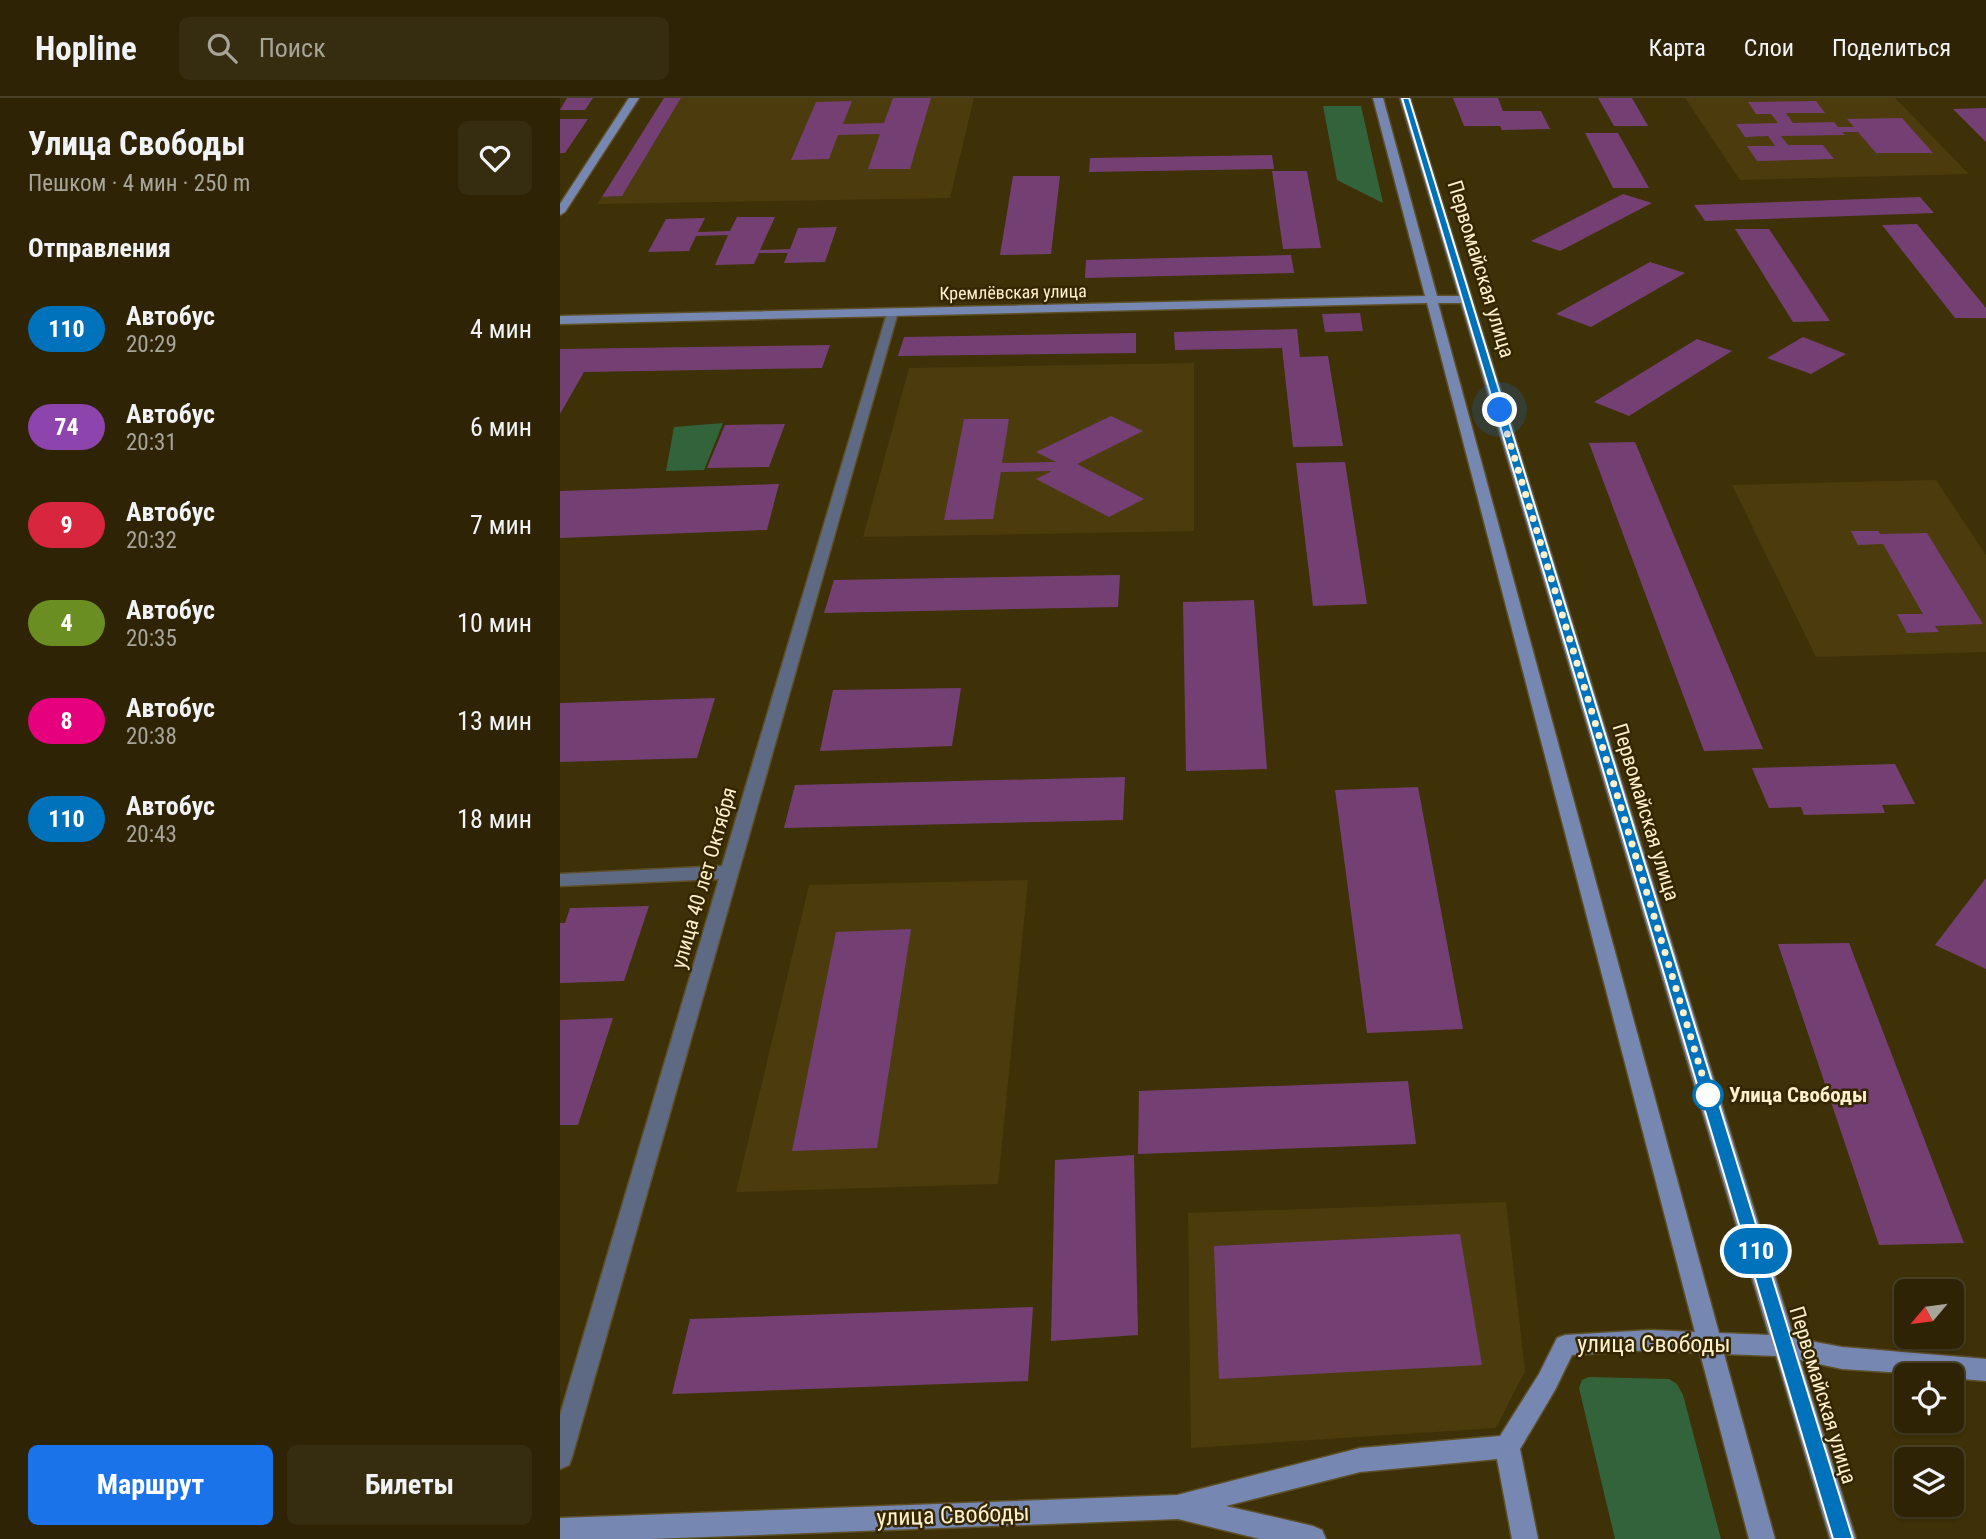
<!DOCTYPE html>
<html lang="ru">
<head>
<meta charset="utf-8">
<style>
	body { margin:0; font-family:"Roboto Condensed",sans-serif; background:#362c0f; color:#f1f3f6; height:100vh; display:flex; flex-direction:column; font-size:26px; white-space:nowrap }
	* { box-sizing:border-box; margin:0 }
	p { font-size:23px; color:#a7a49a }
	.icon { flex:none; width:38px; height:38px; fill:none; stroke:currentColor; stroke-width:2; stroke-linecap:round; stroke-linejoin:round }
	.map { position:relative; flex:1; overflow:hidden }
	.panel { display:flex; flex-direction:column; background:#2e2405; width:560px }
	.panel>* { flex:none }
	.badge { padding:0 14px; border-radius:23px; font-size:24px; line-height:46px }
	.needle { width:46px; rotate:241deg }
	.tools { position:absolute; left:1334px; top:1181px; display:grid; gap:14px }
	.tools a { display:grid; place-items:center; width:70px; height:70px; border-radius:10px; background:#2e2405; box-shadow:0 2px 5px #0004,0 0 0 2px #494127; font-size:35px }
	.you { position:absolute; width:35px; height:35px; margin:-18px; border:5px solid #fff; border-radius:50%; background:#1a73e8; box-shadow:0 0 0 10px #1a73e833 }
	.map>.badge { position:absolute; translate:-50% -50%; box-shadow:0 0 0 4px #fff }
	h2 { padding:0 28px; font-size:26px; line-height:63px }
	.round { display:grid; place-items:center; flex:none; width:74px; height:74px; border-radius:10px; background:#362c0f }
	.head { display:flex; align-items:center; justify-content:space-between; height:119px; padding:0 28px }
	h1 { font-size:33px; font-weight:700; line-height:52px }
	.cta { display:flex; gap:14px; margin-top:auto; padding:14px 28px }
	.cta a { flex:1; height:80px; border-radius:10px; background:#1a73e8; color:#fff; font-size:28px; font-weight:700; line-height:80px; text-align:center }
	.cta a+a { background:#362c0f; color:#f1f3f6 }
	ul { padding:0; list-style:none }
	li { display:flex; align-items:center; gap:21px; height:98px; padding:0 28px }
	li div { flex:1 }
	li b { display:block; font-size:26px }
	li em { font-style:normal }
	li .badge { min-width:77px; font-weight:700; text-align:center }
	header { display:flex; align-items:center; gap:42px; box-sizing:border-box; height:98px; padding:0 35px; background:#2e2405; border-bottom:2px solid #494127 }
	header strong { font-size:33px }
	nav { display:flex; gap:38px; margin-inline-start:auto; font-size:24px }
	.search { width:490px; height:63px; background:#362c0f; display:flex; align-items:center; gap:18px; box-sizing:border-box; padding:0 24px; border-radius:10px; color:#a7a49a; font-size:26px }
	main { display:flex; flex:1; min-height:0 }
	.map>svg:first-child { display:block }
	.built { fill:#4c3b0d }
	.green { fill:#33633b }
	.building { fill:#744073 }
	.lines { fill:none; stroke-linecap:round; stroke-linejoin:round }
	.street-casing { stroke:#5d4f27; stroke-width:3 }
	.secondary-casing { stroke:#5d4f27; stroke-width:3 }
	.street { fill:#5e6984; fill-rule:evenodd }
	.secondary { fill:#7687b2; fill-rule:evenodd }
	.line { fill:#0072bc; stroke:#fff; stroke-width:2 }
	.walk { stroke:#fff0cc; stroke-width:7; stroke-dasharray:0 12.6 }
	.stop-dot { fill:#fff; stroke:#0072bc; stroke-width:3.5 }
	.labels { text-anchor:middle; dominant-baseline:central; stroke-width:5; stroke-linejoin:round; paint-order:stroke }
	.far-street-label { font-size:18px; fill:#fff0cc; stroke:#342600 }
	.street-label { font-size:21px; fill:#fff0cc; stroke:#342600 }
	.stop-label { font-size:21px; font-weight:bold; fill:#fff0cc; stroke:#342600; text-anchor:start }
	.near-street-label { font-size:24px; fill:#fff0cc; stroke:#342600 }
</style>
</head>
<body>
<header>
<strong>Hopline</strong>
<div class="search"><svg class="icon" aria-label="search" viewBox="0 0 24 24"><circle cx="10" cy="10" r="6"/><path d="M15 15l6 6"/></svg>Поиск</div>
<nav><a>Карта</a><a>Слои</a><a>Поделиться</a></nav>
</header>
<main>
<section class="panel">
<div class="head"><div><h1>Улица Свободы</h1><p>Пешком · 4 мин · 250 m</p></div><a class="round"><svg class="icon" aria-label="heart" viewBox="0 0 24 24"><path d="M12 20l-8-8c-3-5 5-10 8-4 3-6 11-1 8 4z"/></svg></a></div>
<h2>Отправления</h2>
<ul>
<li><span class="badge" style="background:#0072bc;color:#fff">110</span><div><b>Автобус</b><p>20:29</p></div><em>4 мин</em></li>
<li><span class="badge" style="background:#8e44ad;color:#fff">74</span><div><b>Автобус</b><p>20:31</p></div><em>6 мин</em></li>
<li><span class="badge" style="background:#d7263d;color:#fff">9</span><div><b>Автобус</b><p>20:32</p></div><em>7 мин</em></li>
<li><span class="badge" style="background:#6b8e23;color:#fff">4</span><div><b>Автобус</b><p>20:35</p></div><em>10 мин</em></li>
<li><span class="badge" style="background:#e6007e;color:#fff">8</span><div><b>Автобус</b><p>20:38</p></div><em>13 мин</em></li>
<li><span class="badge" style="background:#0072bc;color:#fff">110</span><div><b>Автобус</b><p>20:43</p></div><em>18 мин</em></li>
</ul>
<div class="cta"><a>Маршрут</a><a>Билеты</a></div>
</section>
<div class="map">
<svg width="1426" height="1441" viewBox="0 0 1426 1441">
	<rect width="100%" height="100%" fill="#3e3007"/>
	<g class="built">
		<polygon points="121,0 414,0 390,100 37,106 42,99 62,98"/>
		<polygon points="1125,0 1335,0 1409,76 1180,82"/>
		<polygon points="634,265 634,433 303,439 349,270"/>
		<polygon points="1376,382 1426,457 1426,554 1256,559 1172,387"/>
		<polygon points="468,782 438,1086 176,1094 249,787"/>
		<polygon points="946,1104 965,1273 936,1330 631,1350 628,1115"/>
	</g>
	<g class="green">
		<polygon points="763,8 801,8 823,105 777,82"/>
		<polygon points="163,325 144,372 106,373 114,329"/>
		<polygon points="1029,1279 1109,1281 1117,1286 1123,1297 1161,1441 1055,1441 1019,1290 1022,1282"/>
	</g>
	<g class="building">
		<polygon points="7,0 33,0 25,12 0,12"/>
		<polygon points="104,0 121,0 62,98 42,99"/>
		<polygon points="333,0 371,0 350,71 308,71 320,36 278,37 269,61 231,62 256,4 292,3 283,26 324,25"/>
		<polygon points="893,0 938,0 943,13 981,13 990,31 942,32 940,28 904,28"/>
		<polygon points="1038,0 1072,0 1088,28 1054,28"/>
		<polygon points="1256,3 1265,15 1226,15 1233,25 1274,24 1278,29 1294,29 1287,21 1342,20 1373,55 1316,55 1298,34 1282,34 1285,37 1221,38 1228,47 1263,47 1274,61 1197,63 1187,48 1215,48 1208,38 1185,39 1176,26 1218,25 1211,16 1196,16 1188,4"/>
		<polygon points="1426,10 1426,44 1393,11"/>
		<polygon points="0,21 28,21 5,55 0,55"/>
		<polygon points="1025,35 1058,35 1089,90 1053,90"/>
		<polygon points="712,57 714,71 529,74 530,60"/>
		<polygon points="712,73 747,73 761,150 723,151"/>
		<polygon points="453,78 500,78 491,156 440,157"/>
		<polygon points="1063,96 1092,105 1000,153 971,143"/>
		<polygon points="1360,99 1374,115 1145,123 1134,107"/>
		<polygon points="177,119 215,119 200,152 230,151 238,130 277,129 265,164 224,165 228,155 199,155 194,166 155,167 168,137 136,138 129,153 88,154 106,121 145,120 138,134 170,133"/>
		<polygon points="1357,126 1426,210 1426,220 1395,220 1322,127"/>
		<polygon points="1175,131 1209,131 1270,223 1233,224"/>
		<polygon points="731,157 734,175 525,180 526,162"/>
		<polygon points="1090,164 1125,175 1031,229 996,216"/>
		<polygon points="800,215 803,233 765,234 762,216"/>
		<polygon points="737,231 740,259 768,258 783,348 733,349 722,250 615,252 614,234"/>
		<polygon points="576,235 576,255 338,258 344,239"/>
		<polygon points="1243,239 1286,256 1251,276 1207,260"/>
		<polygon points="1137,241 1172,253 1069,318 1034,304"/>
		<polygon points="270,247 262,270 24,274 0,316 0,251"/>
		<polygon points="551,318 583,333 517,366 584,401 549,419 476,381 492,373 441,374 433,421 384,422 404,321 449,321 442,365 496,364 476,354"/>
		<polygon points="225,326 209,369 147,370 165,327"/>
		<polygon points="1075,344 1203,651 1144,653 1029,345"/>
		<polygon points="785,364 807,506 753,508 736,365"/>
		<polygon points="219,386 207,432 0,440 0,393"/>
		<polygon points="1291,433 1318,433 1320,436 1367,435 1423,526 1375,528 1379,534 1347,535 1337,516 1363,516 1323,446 1298,447"/>
		<polygon points="560,477 558,509 264,515 274,482"/>
		<polygon points="694,502 707,671 626,673 623,504"/>
		<polygon points="401,590 392,648 260,653 273,592"/>
		<polygon points="155,600 137,660 0,664 0,605"/>
		<polygon points="1335,666 1355,706 1322,707 1325,715 1244,717 1241,709 1209,710 1192,670"/>
		<polygon points="565,679 563,722 224,730 235,687"/>
		<polygon points="858,689 903,931 807,935 775,692"/>
		<polygon points="1426,780 1426,871 1375,847"/>
		<polygon points="89,808 64,883 0,885 0,825 5,825 10,810"/>
		<polygon points="351,831 317,1050 232,1053 276,834"/>
		<polygon points="1289,845 1404,1145 1319,1147 1218,846"/>
		<polygon points="53,920 18,1027 0,1027 0,922"/>
		<polygon points="848,983 856,1046 578,1056 579,993"/>
		<polygon points="574,1057 578,1237 491,1243 495,1062"/>
		<polygon points="900,1136 922,1267 659,1281 654,1148"/>
		<polygon points="473,1209 468,1283 112,1296 130,1221"/>
	</g>
	<g class="lines">
		<g class="street-casing">
			<polygon id="street" points="328,212 338,214 12,1359 9,1367 0,1371 0,1317 159,781 0,788 0,776 162,768"/>
		</g>
		<g class="secondary-casing">
			<g id="secondary">
				<polygon points="69,0 79,0 5,114 0,117 0,106"/>
				<path d="M813 0H823L877 198H899L840 0H850L1234 1240 1282 1249 1426 1261V1283L1391 1280V1278L1282 1271 1240 1262 1296 1441H1270L1216 1258 1164 1256 1215 1441H1189L1140 1255 1091 1252 1012 1257 995 1292 960 1351 978 1441H952L937 1361 800 1374 666 1408 753 1428 762 1432 766 1441H700L618 1421 90 1441H0V1420L617 1397 800 1350 940 1338 979 1276 997 1240 1005 1237 1091 1232 1135 1234 867 205 0 226V218L865 198ZM878 205H901L1209 1237 1159 1235Z"/>
			</g>
		</g>
		<use href="#street" class="street"/>
		<use href="#secondary" class="secondary"/>
	</g>
	<polygon class="line" points="842,0 849,0 1293,1441 1273,1441"/>
	<g class="lines">
		<polyline class="walk" points="940,312 1149,999 1148,997"/>
	</g>
	<circle class="stop-dot" cx="1148" cy="997" r="14"/>
	<g class="labels">
		<g class="far-street-label">
			<text transform="translate(453 194) rotate(-1)">Кремлёвская улица</text>
		</g>
		<g class="street-label">
			<text transform="translate(921 171) rotate(73)">Первомайская улица</text>
			<text transform="translate(1086 714) rotate(73)">Первомайская улица</text>
			<text transform="translate(144 780) rotate(-74)">улица 40 лет Октября</text>
			<text transform="translate(1263 1297) rotate(73)">Первомайская улица</text>
		</g>
		<g class="stop-label">
			<text x="1169" y="997">Улица Свободы</text>
		</g>
		<g class="near-street-label">
			<text x="1094" y="1246">улица Свободы</text>
			<text transform="translate(393 1417) rotate(-2)">улица Свободы</text>
		</g>
	</g>
</svg>
<div class="tools">
<a><svg class="needle" viewBox="-14 -14 28 28"><path d="M0-13l5 13h-10z" fill="#e53935"/><path d="M0 13l5-13h-10z" fill="#a7a49a"/></svg></a>
<a><svg class="icon" aria-label="locate" viewBox="0 0 24 24"><circle cx="12" cy="12" r="6"/><path d="M12 2v4M12 18v4M2 12h4M18 12h4"/></svg></a>
<a><svg class="icon" aria-label="layers" viewBox="0 0 24 24"><path d="M12 4l9 5-9 5-9-5zM3 14l9 5 9-5"/></svg></a>
</div>
<div class="you" style="left:940px;top:312px"></div>
<b class="badge" style="left:1196px;top:1153px;background:#0072bc;color:#fff">110</b>
</div>
</main>
</body>
</html>
